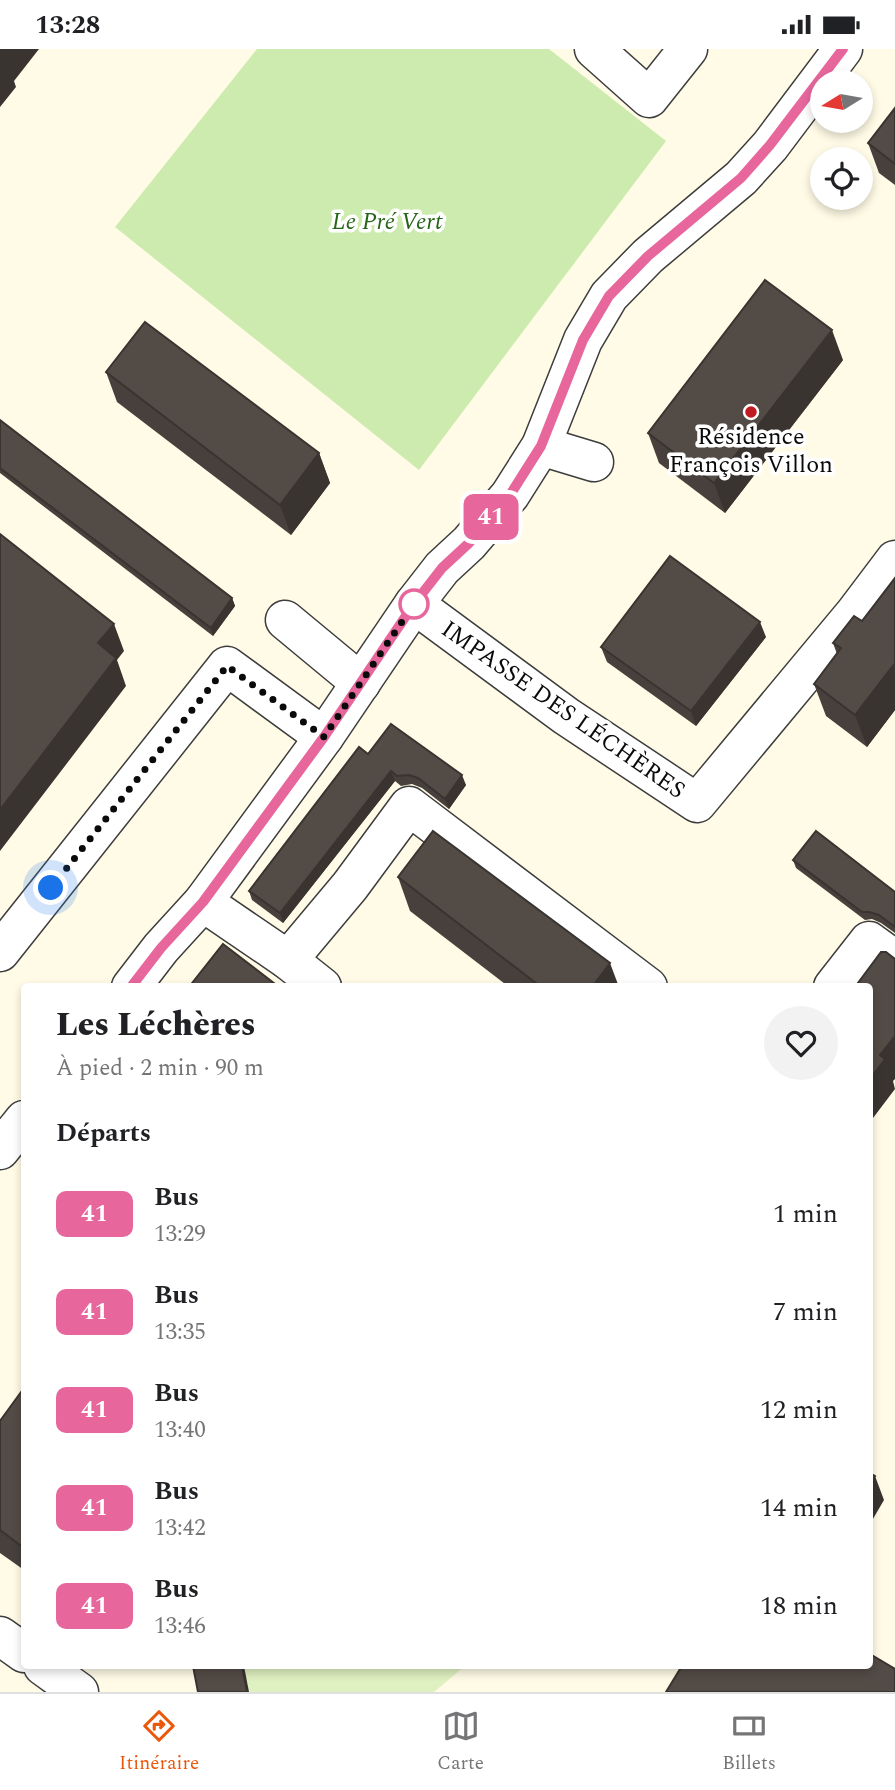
<!DOCTYPE html>
<html lang="fr">
<head>
<meta charset="utf-8">
<style>
	body { margin:0; font-family:Spectral,serif; background:#f2f2f2; color:#202124; height:100vh; display:flex; flex-direction:column; font-size:26px; white-space:nowrap }
	* { box-sizing:border-box; margin:0 }
	p { font-size:23px; color:#757577 }
	.icon { flex:none; width:38px; height:38px; fill:none; stroke:currentColor; stroke-width:2; stroke-linecap:round; stroke-linejoin:round }
	.map { position:relative; flex:1; overflow:hidden }
	.details { position:absolute; left:21px; top:934px; width:852px; height:686px; display:flex; flex-direction:column; background:#fff; border-radius:7px; box-shadow:0 4px 10px #0003 }
	.details>* { flex:none }
	.badge { padding:0 14px; border-radius:10px; font-size:24px; line-height:46px }
	.needle { width:46px; rotate:259deg }
	.controls { position:absolute; left:810px; top:21px; display:grid; gap:14px }
	.controls a { display:grid; place-items:center; width:63px; height:63px; border-radius:50%; background:#fff; box-shadow:0 4px 10px #0003; font-size:35px }
	.you { position:absolute; width:35px; height:35px; margin:-18px; border:5px solid #fff; border-radius:50%; background:#1a73e8; box-shadow:0 0 0 10px #1a73e833 }
	.map>.badge { position:absolute; translate:-50% -50%; box-shadow:0 0 0 4px #fff }
	h2 { padding:0 35px; font-size:26px; line-height:63px }
	.round { display:grid; place-items:center; flex:none; width:74px; height:74px; border-radius:37px; background:#f2f2f2 }
	.headline { display:flex; align-items:center; justify-content:space-between; height:119px; padding:0 35px }
	h1 { font-size:33px; font-weight:800; line-height:52px }
	ul { padding:0; list-style:none }
	li { display:flex; align-items:center; gap:21px; height:98px; padding:0 35px }
	li div { flex:1 }
	li b { display:block; font-size:26px }
	li em { font-style:normal }
	li .badge { min-width:77px; font-weight:700; text-align:center }
	.status { display:flex; justify-content:space-between; align-items:center; height:49px; padding:0 35px; background:#fff; direction:ltr }
	.status svg { height:19px; fill:currentColor }
	.dock { display:flex; justify-content:space-around; align-items:center; height:98px; border-top:2px solid #e0e0e0; background:#fff; font-size:19px; color:#757577 }
	.dock a { display:grid; justify-items:center; gap:4px }
	.dock .on { color:#ea580c }
	.map>svg:first-child { display:block }
	.green { fill:#cdebaf }
	.pitch { fill:#e0f1c1 }
	.lines { fill:none; stroke-linecap:round; stroke-linejoin:round }
	.minor-casing { stroke:#3d3d3d; stroke-width:41 }
	.minor { stroke:#fff; stroke-width:38 }
	.wall { fill:#47403c }
	.shaded-wall { fill:#3a3431 }
	.building { fill:#534b46; stroke:#3a3431; stroke-width:2 }
	.line-casing { stroke:#fff; stroke-width:16 }
	.line { stroke:#e7679c; stroke-width:10 }
	.walk { stroke:#0a0a0a; stroke-width:7; stroke-dasharray:0 12.6 }
	.poi-dot { fill:#c01b20; stroke:#fff; stroke-width:2.5 }
	.stop-dot { fill:#fff; stroke:#e7679c; stroke-width:3.5 }
	.labels { text-anchor:middle; dominant-baseline:central; stroke-width:7; stroke-linejoin:round; paint-order:stroke }
	.park-label { font-size:24px; font-style:italic; fill:#266418; stroke:#fff }
	.poi-label { font-size:24px; fill:#0a0a0a; stroke:#fff }
	.street-label { font-size:24px; fill:#0a0a0a; stroke:#fff }
</style>
</head>
<body>
<div class="status"><b>13:28</b><svg viewBox="0 0 49 12"><path d="M0 12V9h3v3zM5 12V6h3v6zM10 12V3h3v9zM15 12V0h3v12zM26 1h20v11H26zM47 4h2v5h-2z"/></svg></div>
<div class="map">
<svg width="895" height="1643" viewBox="0 0 895 1643">
	<rect width="100%" height="100%" fill="#fffbe6"/>
	<polygon class="green" points="257,0 549,0 666,92 419,421 115,178"/>
	<polygon class="pitch" points="205,1617 465,1617 434,1643 217,1643"/>
	<g class="lines">
		<g class="minor-casing">
			<g id="minor">
				<polyline points="594,0 649,49 688,0"/>
				<polyline points="541,397 594,413"/>
				<polyline points="414,555 566,667 697,754 855,564 895,511"/>
				<polyline points="285,571 361,634"/>
				<polyline points="203,853 288,911 322,938"/>
				<polyline points="0,903 227,617 324,688"/>
				<polyline points="288,911 350,837 409,757 648,938"/>
				<polyline points="131,938 161,899 203,853 324,688 414,555 442,519 469,494 510,446 541,397 583,291 609,247 648,207 741,129 770,97 843,0"/>
				<polyline points="833,938 869,892 895,911"/>
				<polyline points="0,1101 24,1071"/>
				<polyline points="0,1587 24,1604"/>
				<polyline points="43,1617 79,1643"/>
			</g>
		</g>
		<use href="#minor" class="minor"/>
	</g>
	<g class="wall">
		<polygon points="895,59 895,136 879,124 868,94"/>
		<polygon points="843,311 725,464 659,414 648,384"/>
		<polygon points="106,323 319,404 330,434 291,486 117,353"/>
		<polygon points="0,371 232,549 235,557 213,587 0,424"/>
		<polygon points="895,529 895,661 867,698 826,667 814,635 837,605 833,594 862,572"/>
		<polygon points="766,588 696,677 607,613 601,598"/>
		<polygon points="368,705 466,736 449,760 422,739 412,735 401,737 395,732 283,874 252,851 249,842"/>
		<polygon points="793,811 895,843 895,884 881,874 872,870 865,871 796,819"/>
		<polygon points="398,828 619,938 509,938 410,862"/>
		<polygon points="24,1339 24,1521 0,1504 0,1372"/>
	</g>
	<g class="shaded-wall">
		<polygon points="0,0 39,0 14,32 16,38 0,58"/>
		<polygon points="832,281 843,311 725,464 714,434"/>
		<polygon points="319,404 330,434 291,486 280,456"/>
		<polygon points="232,549 235,557 213,587 211,579"/>
		<polygon points="760,573 766,588 696,677 691,662"/>
		<polygon points="114,575 124,602 117,611 126,637 0,802 0,761 98,594"/>
		<polygon points="895,614 895,661 867,698 855,666"/>
		<polygon points="391,722 395,732 283,874 280,864"/>
		<polygon points="462,726 466,736 449,760 445,750"/>
		<polygon points="610,914 619,938 592,938"/>
		<polygon points="895,987 895,1030 893,1032 895,1040 870,1073 870,1030 880,1006"/>
		<polygon points="875,1427 884,1451 870,1475 870,1436"/>
		<polygon points="242,1617 244,1617 249,1643 247,1643"/>
	</g>
	<g class="building">
		<polygon points="895,59 895,115 868,94"/>
		<polygon points="765,231 832,281 714,434 648,384"/>
		<polygon points="145,273 319,404 280,456 106,323"/>
		<polygon points="0,371 232,549 211,579 0,419"/>
		<polygon points="0,485 114,575 98,594 116,609 0,761"/>
		<polygon points="670,507 760,573 691,662 601,598"/>
		<polygon points="895,529 895,614 855,666 814,635 841,599 833,594 854,567 862,572"/>
		<polygon points="391,675 462,726 445,750 418,729 409,726 397,727 391,722 280,864 249,842 359,698 368,705"/>
		<polygon points="433,782 610,914 592,938 541,938 398,828"/>
		<polygon points="816,782 895,843 895,878 879,866 869,863 862,863 793,811"/>
		<polygon points="223,895 279,938 189,938"/>
		<polygon points="881,903 886,903 895,910 895,987 880,1006 885,1010 870,1030 870,938 855,938"/>
		<polygon points="24,1339 24,1499 0,1481 0,1372"/>
		<polygon points="870,1424 875,1427 870,1436"/>
		<polygon points="870,1605 895,1620 895,1643 666,1643 680,1620 675,1617 870,1617"/>
		<polygon points="193,1617 242,1617 247,1643 198,1643"/>
	</g>
	<g class="lines">
		<g class="line-casing">
			<polyline id="line" points="131,938 161,899 203,853 324,688 414,555 442,519 469,494 510,446 541,397 583,291 609,247 648,207 741,129 770,96 843,0"/>
		</g>
		<use href="#line" class="line"/>
		<polyline class="walk" points="51,839 227,617 324,688 414,555"/>
	</g>
	<circle class="poi-dot" cx="751" cy="363" r="7"/>
	<circle class="stop-dot" cx="414" cy="555" r="14"/>
	<g class="labels">
		<g class="park-label">
			<text x="387" y="173">Le Pré Vert</text>
		</g>
		<g class="poi-label">
			<text x="751" y="388">Résidence<tspan x="751" dy="28">François Villon</tspan></text>
		</g>
		<g class="street-label">
			<text transform="translate(563 661) rotate(35)">IMPASSE DES LÉCHÈRES</text>
		</g>
	</g>
</svg>
<div class="controls">
<a><svg class="needle" viewBox="-14 -14 28 28"><path d="M0-13l5 13h-10z" fill="#e53935"/><path d="M0 13l5-13h-10z" fill="#757577"/></svg></a>
<a><svg class="icon" aria-label="locate" viewBox="0 0 24 24"><circle cx="12" cy="12" r="6"/><path d="M12 2v4M12 18v4M2 12h4M18 12h4"/></svg></a>
</div>
<div class="you" style="left:51px;top:839px"></div>
<b class="badge" style="left:491px;top:468px;background:#e7679c;color:#fff">41</b>
<section class="details">
<div class="headline"><div><h1>Les Léchères</h1><p>À pied · 2 min · 90 m</p></div><a class="round"><svg class="icon" aria-label="heart" viewBox="0 0 24 24"><path d="M12 20l-8-8c-3-5 5-10 8-4 3-6 11-1 8 4z"/></svg></a></div>
<h2>Départs</h2>
<ul>
<li><span class="badge" style="background:#e7679c;color:#fff">41</span><div><b>Bus</b><p>13:29</p></div><em>1 min</em></li>
<li><span class="badge" style="background:#e7679c;color:#fff">41</span><div><b>Bus</b><p>13:35</p></div><em>7 min</em></li>
<li><span class="badge" style="background:#e7679c;color:#fff">41</span><div><b>Bus</b><p>13:40</p></div><em>12 min</em></li>
<li><span class="badge" style="background:#e7679c;color:#fff">41</span><div><b>Bus</b><p>13:42</p></div><em>14 min</em></li>
<li><span class="badge" style="background:#e7679c;color:#fff">41</span><div><b>Bus</b><p>13:46</p></div><em>18 min</em></li>
</ul>
</section>
</div>
<nav class="dock">
<a class="on"><svg class="icon" aria-label="directions" viewBox="0 0 24 24"><path d="M12 3l9 9-9 9-9-9zM9 14v-3h6M13 9l2 2-2 2"/></svg>Itinéraire</a>
<a><svg class="icon" aria-label="map" viewBox="0 0 24 24"><path d="M3 6l6-2 6 2 6-2v14l-6 2-6-2-6 2zM9 4v14M15 6v14"/></svg>Carte</a>
<a><svg class="icon" aria-label="tickets" viewBox="0 0 24 24"><path d="M3 7h18v10H3zM15 7v10"/></svg>Billets</a>
</nav>
</body>
</html>
